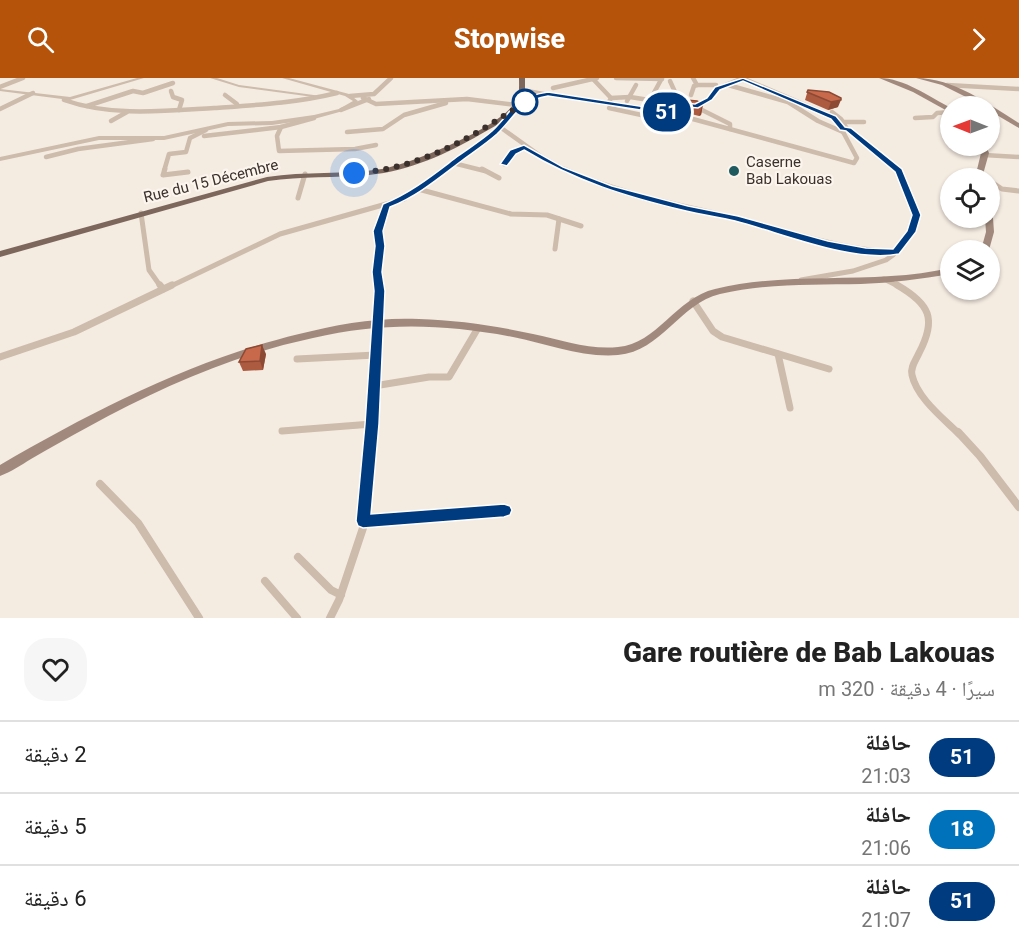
<!DOCTYPE html>
<html lang="ar">
<head>
<meta charset="utf-8">
<style>
	body { margin:0; font-family:Roboto,"Noto Naskh Arabic",sans-serif; background:#f6f6f6; color:#222; direction:rtl; height:100vh; display:flex; flex-direction:column; font-size:22px; white-space:nowrap }
	* { box-sizing:border-box; margin:0 }
	p { font-size:20px; color:#767676 }
	.icon { flex:none; width:33px; height:33px; fill:none; stroke:currentColor; stroke-width:2; stroke-linecap:round; stroke-linejoin:round }
	.map { position:relative; height:540px; overflow:hidden; direction:ltr }
	.panel { display:flex; flex-direction:column; background:#fff; flex:1 }
	.panel>* { flex:none }
	.badge { padding:0 12px; border-radius:20px; font-size:21px; line-height:39px }
	.needle { width:39px; rotate:271deg }
	.buttons { position:absolute; left:940px; top:18px; display:grid; gap:12px }
	.buttons a { display:grid; place-items:center; width:60px; height:60px; border-radius:50%; background:#fff; box-shadow:0 2px 4px #0004; font-size:30px }
	.you { position:absolute; width:30px; height:30px; margin:-15px; border:4px solid #fff; border-radius:50%; background:#1a73e8; box-shadow:0 0 0 9px #1a73e833 }
	.map>.badge { position:absolute; translate:-50% -50%; box-shadow:0 0 0 3px #fff }
	.round { display:grid; place-items:center; flex:none; width:63px; height:63px; border-radius:24px; background:#f6f6f6 }
	.overview { display:flex; align-items:center; justify-content:space-between; height:102px; padding:0 24px }
	h1 { font-size:28px; font-weight:800; line-height:45px }
	ul { padding:0; list-style:none }
	li { display:flex; align-items:center; gap:18px; height:72px; padding:0 24px; border-top:2px solid #e0e0e0 }
	li div { flex:1 }
	li b { display:block; font-size:22px }
	li em { font-style:normal }
	li .badge { min-width:66px; font-weight:700; text-align:center }
	header { display:flex; justify-content:space-between; align-items:center; height:78px; padding:0 24px; background:#b45309; color:#fff; font-size:27px; font-weight:800 }
	.map>svg:first-child { display:block }
	.lines { fill:none; stroke-linecap:round; stroke-linejoin:round }
	.minor-far3 { stroke:#cdbbac; stroke-width:4.5 }
	.minor-far2 { stroke:#cdbbac; stroke-width:5 }
	.minor-far1 { stroke:#cdbbac; stroke-width:7 }
	.minor { stroke:#cdbbac; stroke-width:8 }
	.tertiary { fill:#cdbbac; fill-rule:evenodd }
	.secondary { fill:#a18a7d; fill-rule:evenodd }
	.primary { fill:#7d675c; fill-rule:evenodd }
	.wall { fill:#ac5a40 }
	.shaded-wall { fill:#8c4a34 }
	.building { fill:#c8694b; stroke:#8c4a34; stroke-width:1.5 }
	.line { fill:#003b80; stroke:#fff; stroke-width:1.5 }
	.walk { stroke:#3b302b; stroke-width:6; stroke-dasharray:0 10.8 }
	.stop-dot { fill:#fff; stroke:#003b80; stroke-width:3 }
	.poi-dot { fill:#1f5a5e; stroke:#fbf5ee; stroke-width:2 }
	.labels { text-anchor:middle; dominant-baseline:central; stroke-width:4.5; stroke-linejoin:round; paint-order:stroke }
	.far-poi-label { font-size:15px; fill:#3b302b; stroke:#fbf5ee; text-anchor:start }
	.far-street-label { font-size:15px; fill:#3b302b; stroke:#fbf5ee }
</style>
</head>
<body>
<header><svg class="icon" aria-label="forward" viewBox="0 0 24 24"><path d="M9 5l7 7-7 7"/></svg>Stopwise<svg class="icon" aria-label="search" viewBox="0 0 24 24"><circle cx="10" cy="10" r="6"/><path d="M15 15l6 6"/></svg></header>
<div class="map">
<svg width="1019" height="540" viewBox="0 0 1019 540">
	<rect width="100%" height="100%" fill="#f4ebe1"/>
	<g class="lines">
		<g class="minor-far3">
			<polyline points="616,0 662,1"/>
			<polyline points="693,0 697,7 716,7"/>
			<polyline points="742,0 831,38 842,50"/>
			<polyline points="593,1 611,20 609,24"/>
			<polyline points="670,3 675,14"/>
			<polyline points="728,7 788,24 818,43 843,54"/>
			<polyline points="947,7 1019,11"/>
			<polyline points="0,9 23,0"/>
			<polyline points="553,10 597,0"/>
			<polyline points="522,12 543,16"/>
			<polyline points="171,13 173,19 182,22 179,32"/>
			<polyline points="225,17 237,26"/>
			<polyline points="691,17 694,8 697,7"/>
			<polyline points="350,18 374,16 391,0"/>
			<polyline points="536,18 548,16 667,34 854,85 857,80 842,52 848,51 899,93"/>
			<polyline points="363,20 376,26 467,21 516,27 495,54 442,93"/>
			<polyline points="611,20 630,19 681,27"/>
			<path d="M64 22C112 39 164 33 214 30 256 27 296 25 337 15"/>
			<polyline points="627,23 636,7"/>
			<polyline points="649,24 662,0"/>
			<polyline points="87,28 133,13 143,15 173,5"/>
			<polyline points="609,30 646,38"/>
			<polyline points="0,31 33,15"/>
			<polyline points="341,32 369,21"/>
			<polyline points="832,34 841,41 847,51"/>
			<polyline points="915,40 933,39 937,35 951,34"/>
			<polyline points="111,43 127,34"/>
			<polyline points="844,44 864,44"/>
			<polyline points="281,49 277,58 279,73 355,71 376,67"/>
			<polyline points="500,49 542,79 567,93"/>
			<polyline points="730,51 730,46 696,29 710,21 718,10 743,0"/>
			<polyline points="347,54 383,51 404,37 446,25"/>
			<polyline points="204,58 281,49 314,40"/>
			<polyline points="984,77 1019,79"/>
			<polyline points="46,79 78,71 153,61"/>
			<polyline points="453,85 485,93"/>
			<polyline points="504,86 513,74 524,69"/>
			<polyline points="164,93 169,76 186,74 190,60 206,52"/>
		</g>
		<g class="minor-far2">
			<polyline points="165,91 163,97 188,94"/>
			<polyline points="482,91 499,100"/>
			<path d="M564 91C620 116 677 126 735 140 789 153 840 172 896 174"/>
			<polyline points="990,103 1002,111 1019,113"/>
			<polyline points="418,111 511,136 547,137 581,148"/>
			<polyline points="298,120 305,96"/>
			<polyline points="141,135 149,192 161,209"/>
			<polyline points="555,171 559,141"/>
			<polyline points="884,201 900,209"/>
			<polyline points="801,202 853,193 886,182 893,177 911,154 916,142 915,130 897,91"/>
			<polyline points="169,209 280,156 404,121 444,91"/>
			<polyline points="379,209 378,170 386,128"/>
		</g>
		<g class="minor-far1">
			<polyline points="160,207 163,211"/>
			<path d="M897 207C930 226 937 241 919 275 916 282 910 289 912 297 917 320 943 340 959 356"/>
			<polyline points="693,223 713,253 722,259 829,291"/>
			<polyline points="778,276 790,330"/>
			<polyline points="0,279 74,254 172,207"/>
			<polyline points="297,281 376,277"/>
			<polyline points="374,308 429,299 449,299 478,250"/>
			<polyline points="282,353 372,346"/>
			<polyline points="371,356 378,207"/>
		</g>
		<g class="minor">
			<polyline points="958,354 980,378 1019,429"/>
			<polyline points="100,406 138,445 199,540"/>
			<polyline points="363,443 504,432"/>
			<polyline points="298,479 331,512 341,517"/>
			<polyline points="265,503 297,540"/>
			<polyline points="330,540 339,522 363,450 371,354"/>
		</g>
		<g class="tertiary">
			<polygon points="137,0 144,0 70,22 0,13 0,11 70,19"/>
			<polygon points="210,0 217,0 239,7 321,18 323,19 321,20 239,9"/>
			<polygon points="282,0 289,0 349,16 358,23 343,33 314,41 272,47 228,48 164,62 99,62 0,83 0,79 99,58 164,58 228,44 272,43 314,37 339,31 353,23 345,18"/>
		</g>
		<g class="secondary">
			<path d="M879 0C904 0 930 19 951 30V35L913 14Z"/>
			<path d="M916 0C954 0 988 26 1019 45V50L990 33V28H984L942 7Z"/>
			<polygon points="979,68 986,68 989,75 982,100 975,100 981,75"/>
			<polygon points="990,138 993,140 994,154 989,172 981,172 986,154 985,140 990,140"/>
			<path d="M951 190V196C921 201 891 205 861 206 814 207 766 205 720 216 679 226 662 273 618 277 583 280 547 266 513 259 442 246 384 244 313 260 233 277 159 310 88 349 69 359 50 370 31 381 21 387 11 394 0 398V387C95 332 192 282 299 256 338 246 379 239 419 241 457 242 496 248 533 256 561 262 590 272 618 269 657 266 676 220 715 211 773 197 833 202 891 198 911 197 931 194 951 190Z"/>
		</g>
		<path class="primary" d="M519 0H525V14L536 15 538 20 527 23 523 21C514 38 497 47 481 56 447 76 409 93 369 97 335 100 301 98 268 103L0 179V173L267 99C305 93 344 97 382 91 413 85 496 51 514 26 520 18 519 10 519 0Z"/>
	</g>
	<g class="wall">
		<polygon points="808,12 829,14 838,29 828,32 805,22"/>
		<polygon points="674,21 703,26 701,37 699,38 672,31"/>
		<polygon points="266,276 263,292 243,293 239,284"/>
	</g>
	<g class="shaded-wall">
		<polygon points="841,22 838,29 828,32 831,24"/>
		<polygon points="703,26 701,37 699,38 702,28"/>
		<polygon points="262,267 266,276 263,292 260,283"/>
	</g>
	<g class="building">
		<polygon points="808,12 829,14 841,20 841,22 831,24 807,14"/>
		<polygon points="674,21 697,23 703,26 702,28"/>
		<polygon points="262,267 260,283 239,284 246,271"/>
	</g>
	<path class="line" d="M743 0 836 38 845 49 851 50 902 91 921 137 916 154 899 176C852 185 782 155 735 143 719 139 702 137 686 133 627 119 575 103 524 72L516 76 507 88 500 86 510 72 524 67 563 89 612 108 688 128 738 138 828 163 866 170 893 171 907 153 912 137 895 94 846 53 840 52 831 41 743 3 720 12 712 22 698 30 676 28 667 36 548 18C518 23 516 38 497 56 487 65 475 73 464 81 440 99 418 118 390 129L383 153 385 168 382 194 385 213 379 346 371 436 504 426 510 428 512 432 510 437 504 439 363 450 358 448 356 443 365 346 374 213 372 194 375 168 373 153 383 126C411 115 434 96 458 78 469 70 482 62 492 53 515 31 511 20 548 14L665 32 674 24 695 26 707 20 715 9Z"/>
	<g class="lines">
		<path class="walk" d="M354 95C418 92 473 59 525 24"/>
	</g>
	<circle class="stop-dot" cx="525" cy="24" r="12"/>
	<circle class="poi-dot" cx="734" cy="93" r="6"/>
	<g class="labels">
		<g class="far-poi-label">
			<text x="746" y="84">Caserne<tspan x="746" dy="17">Bab Lakouas</tspan></text>
		</g>
		<g class="far-street-label">
			<text transform="translate(211 103) rotate(-14)">Rue du 15 Décembre</text>
		</g>
	</g>
</svg>
<div class="buttons">
<a><svg class="needle" viewBox="-14 -14 28 28"><path d="M0-13l5 13h-10z" fill="#e53935"/><path d="M0 13l5-13h-10z" fill="#767676"/></svg></a>
<a><svg class="icon" aria-label="locate" viewBox="0 0 24 24"><circle cx="12" cy="12" r="6"/><path d="M12 2v4M12 18v4M2 12h4M18 12h4"/></svg></a>
<a><svg class="icon" aria-label="layers" viewBox="0 0 24 24"><path d="M12 4l9 5-9 5-9-5zM3 14l9 5 9-5"/></svg></a>
</div>
<div class="you" style="left:354px;top:95px"></div>
<b class="badge" style="left:667px;top:34px;background:#003b80;color:#fff">51</b>
</div>
<section class="panel">
<div class="overview"><div><h1>Gare routière de Bab Lakouas</h1><p>سيرًا · 4 دقيقة · 320 m</p></div><a class="round"><svg class="icon" aria-label="heart" viewBox="0 0 24 24"><path d="M12 20l-8-8c-3-5 5-10 8-4 3-6 11-1 8 4z"/></svg></a></div>
<ul>
<li><span class="badge" style="background:#003b80;color:#fff">51</span><div><b>حافلة</b><p>21:03</p></div><em>2 دقيقة</em></li>
<li><span class="badge" style="background:#0072bc;color:#fff">18</span><div><b>حافلة</b><p>21:06</p></div><em>5 دقيقة</em></li>
<li><span class="badge" style="background:#003b80;color:#fff">51</span><div><b>حافلة</b><p>21:07</p></div><em>6 دقيقة</em></li>
</ul>
</section>
</body>
</html>
